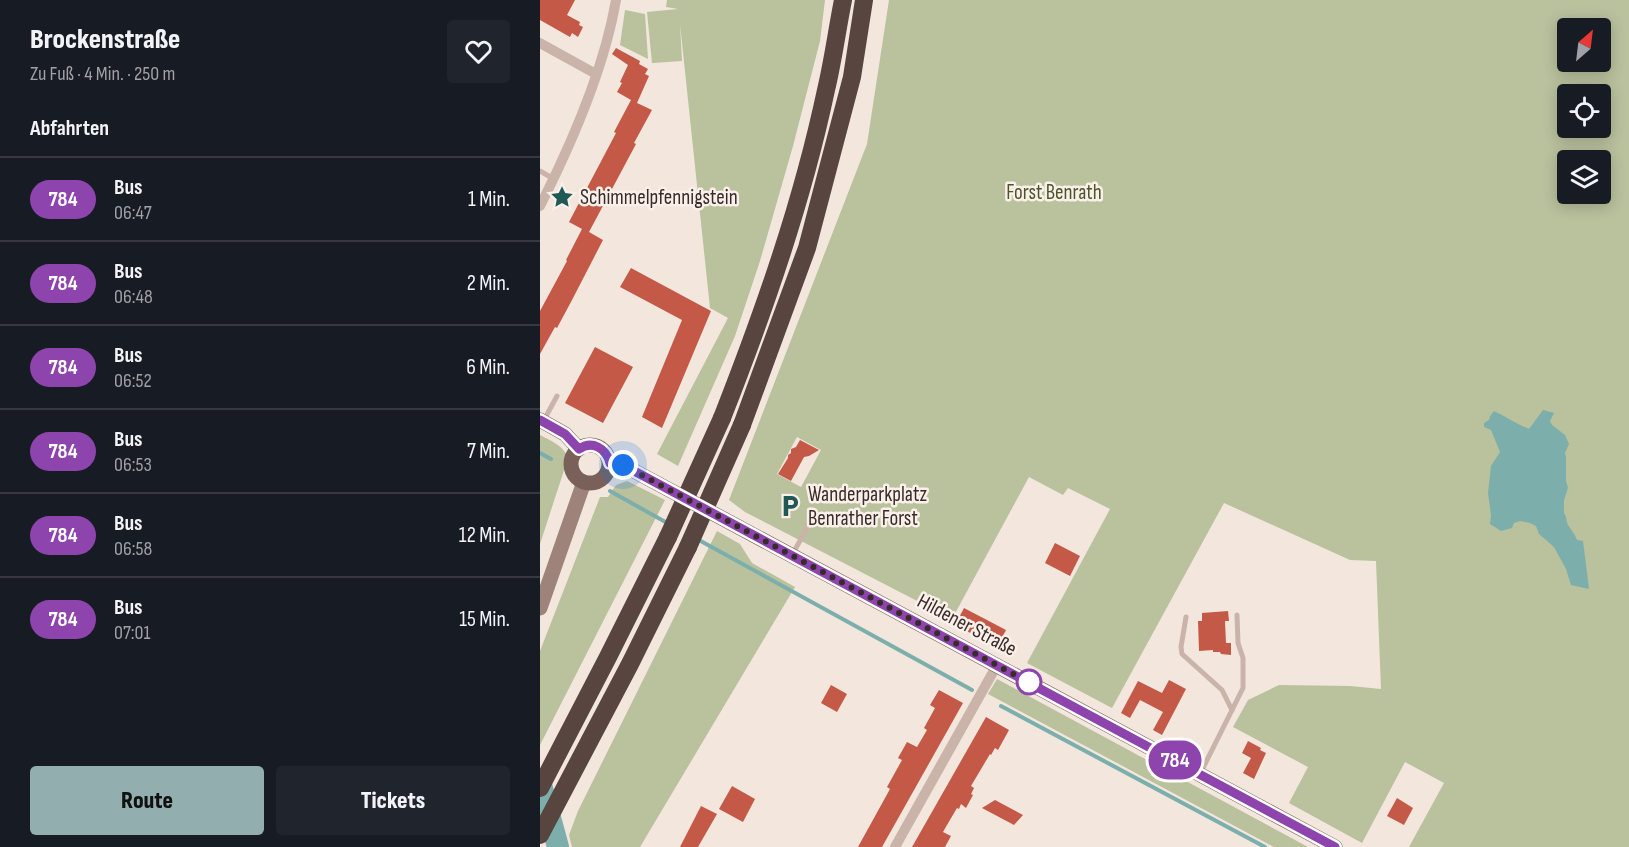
<!DOCTYPE html>
<html lang="de">
<head>
<meta charset="utf-8">
<style>
	body { margin:0; font-family:"Sofia Sans Condensed",sans-serif; background:#20242c; color:#f1f3f6; height:100vh; display:flex; flex-direction:column; font-size:22px; white-space:nowrap }
	* { box-sizing:border-box; margin:0 }
	p { font-size:20px; color:#9ea1a6 }
	.icon { flex:none; width:33px; height:33px; fill:none; stroke:currentColor; stroke-width:2; stroke-linecap:round; stroke-linejoin:round }
	.map { position:relative; flex:1; overflow:hidden }
	.sheet { display:flex; flex-direction:column; background:#171b24; width:540px }
	.sheet>* { flex:none }
	.badge { padding:0 12px; border-radius:20px; font-size:21px; line-height:39px }
	.needle { width:39px; rotate:28deg }
	.buttons { position:absolute; left:1017px; top:18px; display:grid; gap:12px }
	.buttons a { display:grid; place-items:center; width:54px; height:54px; border-radius:6px; background:#171b24; box-shadow:0 3px 15px #0003; font-size:30px }
	.you { position:absolute; width:30px; height:30px; margin:-15px; border:4px solid #fff; border-radius:50%; background:#1a73e8; box-shadow:0 0 0 9px #1a73e833 }
	.map>.badge { position:absolute; translate:-50% -50%; box-shadow:0 0 0 3px #fff }
	h2 { padding:0 30px; font-size:22px; line-height:54px }
	.round { display:grid; place-items:center; flex:none; width:63px; height:63px; border-radius:6px; background:#20242c }
	.head { display:flex; align-items:center; justify-content:space-between; height:102px; padding:0 30px }
	h1 { font-size:28px; font-weight:800; line-height:45px }
	.action { display:flex; gap:12px; margin-top:auto; padding:12px 30px }
	.action a { flex:1; height:69px; border-radius:6px; background:#92aeae; color:#111; font-size:24px; font-weight:800; line-height:69px; text-align:center }
	.action a+a { background:#20242c; color:#f1f3f6 }
	ul { padding:0; list-style:none }
	li { display:flex; align-items:center; gap:18px; height:84px; padding:0 30px; border-top:2px solid #363941 }
	li div { flex:1 }
	li b { display:block; font-size:22px }
	li em { font-style:normal }
	li .badge { min-width:66px; font-weight:700; text-align:center }
	main { display:flex; flex:1; min-height:0 }
	.map>svg:first-child { display:block }
	.green { fill:#b9c19d; fill-rule:evenodd }
	.water { fill:#7cafac }
	.lines { fill:none; stroke-linecap:round; stroke-linejoin:round }
	.stream { stroke:#7cafac; stroke-width:4 }
	.river { stroke:#7cafac; stroke-width:22 }
	.building { fill:#c55948 }
	.lane { stroke:#cab4a9; stroke-width:5 }
	.street { stroke:#cab4a9; stroke-width:10 }
	.secondary { stroke:#9e837a; stroke-width:15 }
	.primary { stroke:#79615a; stroke-width:15 }
	.highway { stroke:#584540; stroke-width:18 }
	.highway-bridge { stroke:#584540; stroke-width:18 }
	.line-casing { stroke:#fff; stroke-width:14 }
	.line { stroke:#8e44ad; stroke-width:9 }
	.walk { stroke:#372c29; stroke-width:6; stroke-dasharray:0 10.8 }
	.stop-dot { fill:#fff; stroke:#8e44ad; stroke-width:3 }
	.labels { text-anchor:middle; dominant-baseline:central; stroke-width:5; stroke-linejoin:round; paint-order:stroke }
	.park-label { font-size:21px; fill:#4b552c; stroke:#faf0e9 }
	.poi-label { font-size:21px; fill:#372c29; stroke:#faf0e9; text-anchor:start }
	.street-label { font-size:21px; fill:#372c29; stroke:#faf0e9 }
</style>
</head>
<body>
<main>
<section class="sheet">
<div class="head"><div><h1>Brockenstraße</h1><p>Zu Fuß · 4 Min. · 250 m</p></div><a class="round"><svg class="icon" aria-label="heart" viewBox="0 0 24 24"><path d="M12 20l-8-8c-3-5 5-10 8-4 3-6 11-1 8 4z"/></svg></a></div>
<h2>Abfahrten</h2>
<ul>
<li><span class="badge" style="background:#8e44ad;color:#fff">784</span><div><b>Bus</b><p>06:47</p></div><em>1 Min.</em></li>
<li><span class="badge" style="background:#8e44ad;color:#fff">784</span><div><b>Bus</b><p>06:48</p></div><em>2 Min.</em></li>
<li><span class="badge" style="background:#8e44ad;color:#fff">784</span><div><b>Bus</b><p>06:52</p></div><em>6 Min.</em></li>
<li><span class="badge" style="background:#8e44ad;color:#fff">784</span><div><b>Bus</b><p>06:53</p></div><em>7 Min.</em></li>
<li><span class="badge" style="background:#8e44ad;color:#fff">784</span><div><b>Bus</b><p>06:58</p></div><em>12 Min.</em></li>
<li><span class="badge" style="background:#8e44ad;color:#fff">784</span><div><b>Bus</b><p>07:01</p></div><em>15 Min.</em></li>
</ul>
<div class="action"><a>Route</a><a>Tickets</a></div>
</section>
<div class="map">
<svg width="1089" height="847" viewBox="0 0 1089 847">
	<rect width="100%" height="100%" fill="#f2e6dd"/>
	<g class="green">
		<polygon points="127,0 285,0 280,41 253,146 220,261 195,336 138,466 117,454 188,318 170,308 140,24 142,61 112,63 107,12 138,9 126,7"/>
		<path d="M349 0H1089V847H869L904 783 865 762 822 843 749 803 768 767 693 727 708 700 739 685 810 686 841 689 836 561 810 560 684 503 572 708 487 663 570 509 528 488 523 495 489 477 412 619 205 512 189 500 327 144ZM1028 28H1060V62H1028ZM1028 94H1060V128H1028ZM1028 160H1060V194H1028ZM257 437 281 450 261 487 237 474Z"/>
		<polygon points="85,10 105,14 108,59 80,45"/>
		<path d="M0 435C11 441 23 445 28 458L0 544Z"/>
		<polygon points="87,481 125,500 0,745 0,651 60,497 68,497 76,485"/>
		<polygon points="177,531 200,544 212,563 255,587 100,847 32,847 29,835 38,811"/>
		<polygon points="457,679 768,847 734,847 448,694"/>
	</g>
	<path class="water" d="M1003 410 1014 413 1010 421 1012 425 1025 435 1029 444 1025 453 1026 458V481L1028 488 1024 500V513C1027 517 1026 521 1028 525 1031 530 1035 534 1037 540L1043 541 1049 589 1031 585 1026 569 1014 547 999 534 996 526 990 523 980 521 974 523 972 528 961 531 950 524 951 515 948 493 951 466 960 452 951 430 944 427V423L949 420 950 416 954 411C959 414 965 416 969 419 976 423 982 426 989 429Z"/>
	<g class="lines">
		<g class="stream">
			<polyline points="0,453 11,459"/>
			<polyline points="70,491 129,524"/>
			<polyline points="157,539 432,690"/>
			<polyline points="461,706 725,847"/>
		</g>
		<polyline class="river" points="0,781 18,847"/>
	</g>
	<g class="building">
		<polygon points="0,0 35,0 27,15 40,22 39,25 43,27 38,37 32,33 30,37 0,20"/>
		<polygon points="76,48 100,61 99,64 108,69 105,74 109,76 97,103 112,110 94,143 96,144 49,232 63,240 32,300 17,328 15,327 0,354 0,311 27,261 26,260 42,229 29,222 76,133 74,132 91,100 77,92 82,83 80,82 88,65 72,54"/>
		<polygon points="91,268 171,311 122,428 102,417 142,320 80,287"/>
		<polygon points="55,347 93,367 63,423 25,403"/>
		<polygon points="260,440 279,450 269,456 264,457 251,481 238,474 248,458 248,455 251,453 251,449 256,447"/>
		<polygon points="515,543 540,556 530,576 505,563"/>
		<polygon points="424,608 466,630 457,647 415,625"/>
		<polygon points="688,611 689,621 685,621 686,643 691,643 691,655 681,654 680,652 673,652 673,650 659,651 658,621 662,621 662,613"/>
		<polygon points="629,680 646,689 622,735 613,730 623,712 600,700 590,718 581,713 598,681 622,693"/>
		<polygon points="291,685 307,694 297,712 281,703"/>
		<polygon points="399,690 423,703 342,847 318,847 350,789 347,787 362,760 358,758 367,742 377,747 387,730 384,728 395,708 390,705"/>
		<polygon points="446,717 469,730 458,750 455,748 451,755 450,754 431,786 434,788 431,794 433,795 426,808 421,804 419,809 417,808 407,825 403,832 411,836 405,847 372,847"/>
		<polygon points="708,741 721,748 720,750 726,753 714,779 703,773 711,758 702,753"/>
		<polygon points="192,786 215,799 203,822 179,809"/>
		<polygon points="857,798 873,808 864,825 847,816"/>
		<polygon points="455,800 483,815 474,825 442,808"/>
		<polygon points="161,806 177,814 158,847 140,847"/>
	</g>
	<g class="lines">
		<g class="lane">
			<polyline points="0,171 14,179"/>
			<polyline points="4,420 17,396"/>
			<polyline points="252,555 266,530 268,520"/>
			<polyline points="646,617 641,647 642,654 682,690 692,710"/>
			<polyline points="661,772 703,688 703,658 698,643 697,615"/>
		</g>
		<g class="street">
			<polyline points="0,43 56,74"/>
			<path d="M0 206C32 143 64 70 76 0"/>
			<polyline points="355,847 457,665"/>
		</g>
		<polyline class="secondary" points="0,608 44,482"/>
		<g class="primary">
			<polyline points="0,420 25,434 39,449"/>
			<circle cx="50" cy="464" r="19"/>
			<polyline points="70,463 77,463 83,465 795,847"/>
		</g>
		<g class="highway">
			<path d="M182 418C224 311 262 203 286 90 293 61 297 30 303 0"/>
			<polyline points="202,425 267,248 312,77 324,0"/>
			<polyline points="0,788 68,657 128,537"/>
			<polyline points="0,835 90,664 148,547"/>
		</g>
		<g class="highway-bridge">
			<polyline points="128,537 182,418"/>
			<polyline points="148,547 202,425"/>
		</g>
	</g>
	<g class="lines">
		<g class="line-casing">
			<path id="line" d="M0 420 25 434 39 449C52 440 66 448 70 463H77L83 465 795 847"/>
		</g>
		<use href="#line" class="line"/>
		<polyline class="walk" points="83,465 490,683 489,682"/>
	</g>
	<defs>
		<g id="sight-bare" transform="scale(1.8)"><path d="M0-6L1.8-2.2L6-1.7L2.9 1.2L3.7 5.4L0 3.3L-3.7 5.4L-2.9 1.2L-6-1.7L-1.8-2.2Z" fill="#1e5956" stroke="#faf0e9" stroke-width="2.5" paint-order="stroke"/></g>
		<g id="parking-bare" transform="scale(1.8)"><path d="M-3.5-5.5H1a3.5 3.5 0 0 1 0 7H-1V5.5H-3.5ZM-1-3.4V-.6H.8a1.4 1.4 0 0 0 0-2.8Z" fill="#1e5956" stroke="#faf0e9" stroke-width="2.5" paint-order="stroke"/></g>
	</defs>
	<g fill-rule="evenodd">
		<use href="#sight-bare" x="22" y="197"/>
		<use href="#parking-bare" x="250" y="506"/>
	</g>
	<circle class="stop-dot" cx="489" cy="682" r="12"/>
	<g class="labels">
		<g class="park-label">
			<text x="514" y="192">Forst Benrath</text>
		</g>
		<g class="poi-label">
			<text x="40" y="197">Schimmelpfennigstein</text>
			<text x="268" y="494">Wanderparkplatz<tspan x="268" dy="24">Benrather Forst</tspan></text>
		</g>
		<g class="street-label">
			<text transform="translate(427 625) rotate(28)">Hildener Straße</text>
		</g>
	</g>
</svg>
<div class="buttons">
<a><svg class="needle" viewBox="-14 -14 28 28"><path d="M0-13l5 13h-10z" fill="#e53935"/><path d="M0 13l5-13h-10z" fill="#9ea1a6"/></svg></a>
<a><svg class="icon" aria-label="locate" viewBox="0 0 24 24"><circle cx="12" cy="12" r="6"/><path d="M12 2v4M12 18v4M2 12h4M18 12h4"/></svg></a>
<a><svg class="icon" aria-label="layers" viewBox="0 0 24 24"><path d="M12 4l9 5-9 5-9-5zM3 14l9 5 9-5"/></svg></a>
</div>
<div class="you" style="left:83px;top:465px"></div>
<b class="badge" style="left:635px;top:760px;background:#8e44ad;color:#fff">784</b>
</div>
</main>
</body>
</html>
